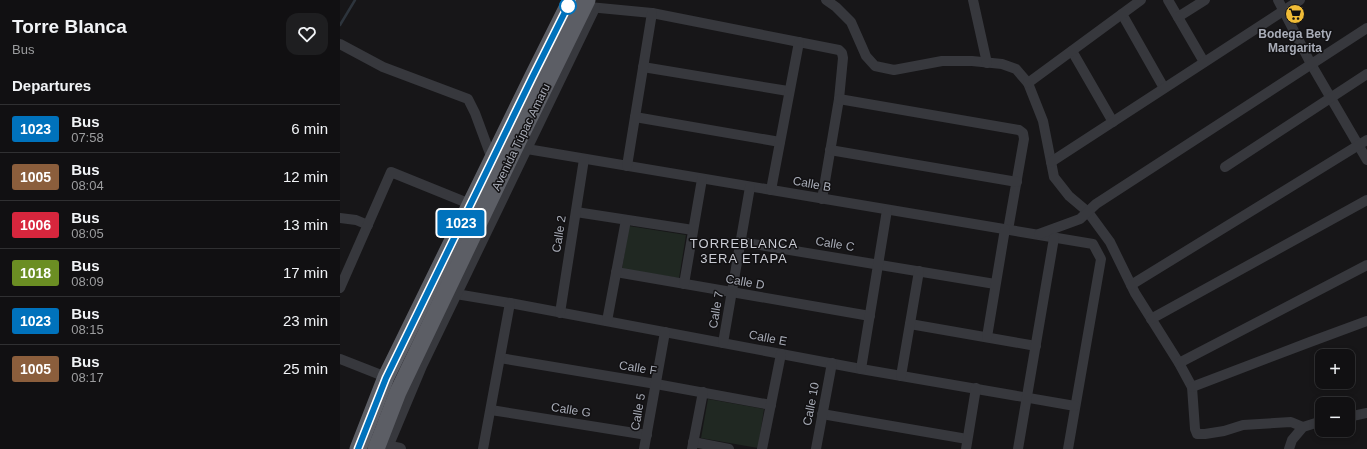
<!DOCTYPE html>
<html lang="en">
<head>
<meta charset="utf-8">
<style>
	body { margin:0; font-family:Arial,sans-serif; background:#1e1e20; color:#f1f3f6; height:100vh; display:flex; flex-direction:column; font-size:15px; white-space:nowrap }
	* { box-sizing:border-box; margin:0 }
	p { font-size:13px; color:#9c9d9f }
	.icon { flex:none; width:22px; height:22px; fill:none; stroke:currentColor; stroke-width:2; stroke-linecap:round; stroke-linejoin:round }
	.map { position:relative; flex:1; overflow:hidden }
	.drawer { display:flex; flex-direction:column; background:#111012; width:340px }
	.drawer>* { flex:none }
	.badge { padding:0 8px; border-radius:3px; font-size:14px; line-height:26px }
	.fabs { position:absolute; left:975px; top:349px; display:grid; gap:8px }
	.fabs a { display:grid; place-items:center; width:40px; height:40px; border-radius:8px; background:#111012; box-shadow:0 2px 6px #0003,0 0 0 1px #303032; font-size:20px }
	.map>.badge { position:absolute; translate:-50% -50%; box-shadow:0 0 0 2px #fff }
	h2 { padding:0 12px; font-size:15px; line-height:36px }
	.round { display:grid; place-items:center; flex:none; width:42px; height:42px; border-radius:12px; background:#1e1e20 }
	.headline { display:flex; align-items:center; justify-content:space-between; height:68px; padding:0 12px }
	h1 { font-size:19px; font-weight:700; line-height:30px }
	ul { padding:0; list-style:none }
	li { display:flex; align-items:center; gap:12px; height:48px; padding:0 12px; border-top:1px solid #303032 }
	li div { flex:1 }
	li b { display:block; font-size:15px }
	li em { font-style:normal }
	li .badge { min-width:44px; font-weight:700; text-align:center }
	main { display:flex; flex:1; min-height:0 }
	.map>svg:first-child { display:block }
	.green { fill:#202822 }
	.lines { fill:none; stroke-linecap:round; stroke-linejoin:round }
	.stream { stroke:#2d343c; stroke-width:2.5 }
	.minor { stroke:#37383d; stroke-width:10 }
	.tertiary { stroke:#37383d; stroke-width:12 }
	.trunk { stroke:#5c5e65; stroke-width:17 }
	.line-casing { stroke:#fff; stroke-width:9 }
	.line { stroke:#0072bc; stroke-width:6 }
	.stop-dot { fill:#fff; stroke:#0072bc; stroke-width:2 }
	.labels { text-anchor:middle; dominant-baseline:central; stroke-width:3; stroke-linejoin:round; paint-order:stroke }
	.poi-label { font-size:12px; font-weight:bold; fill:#a9adb8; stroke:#121113 }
	.street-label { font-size:12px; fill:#a9adb8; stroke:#121113 }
	.neighbourhood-label { font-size:13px; letter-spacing:1px; fill:#caccd4; stroke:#121113 }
</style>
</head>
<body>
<main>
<section class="drawer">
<div class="headline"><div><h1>Torre Blanca</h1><p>Bus</p></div><a class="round"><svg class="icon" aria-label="heart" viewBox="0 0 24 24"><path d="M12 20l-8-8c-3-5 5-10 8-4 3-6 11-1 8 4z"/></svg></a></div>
<h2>Departures</h2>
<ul>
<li><span class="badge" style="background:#0072bc;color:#fff">1023</span><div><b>Bus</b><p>07:58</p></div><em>6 min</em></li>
<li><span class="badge" style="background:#8b5e3c;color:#fff">1005</span><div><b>Bus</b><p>08:04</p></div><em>12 min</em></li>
<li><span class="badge" style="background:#d7263d;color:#fff">1006</span><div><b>Bus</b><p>08:05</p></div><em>13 min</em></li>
<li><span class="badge" style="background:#6b8e23;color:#fff">1018</span><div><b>Bus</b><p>08:09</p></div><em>17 min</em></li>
<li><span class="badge" style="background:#0072bc;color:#fff">1023</span><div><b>Bus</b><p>08:15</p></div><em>23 min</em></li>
<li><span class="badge" style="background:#8b5e3c;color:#fff">1005</span><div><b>Bus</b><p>08:17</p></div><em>25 min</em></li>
</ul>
</section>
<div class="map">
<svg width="1027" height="449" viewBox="0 0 1027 449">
	<rect width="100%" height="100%" fill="#171618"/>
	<g class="green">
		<polygon points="289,226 346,235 339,278 282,269"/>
		<polygon points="368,399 424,409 418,448 361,438"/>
	</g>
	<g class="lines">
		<polyline class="stream" points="0,25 15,0"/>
		<g class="minor">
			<polyline points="486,0 496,7 511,22 526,56 535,66 554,70 602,61 632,61 662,64 676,69 688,83 703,121 714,177 729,196 748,212 770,242 795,293 839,363 852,387 855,429 857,434 865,434 884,431 903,425 951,422 963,427"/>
			<polyline points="633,0 647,63"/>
			<polyline points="828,0 864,62"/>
			<polyline points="938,0 971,64 1027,160"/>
			<polyline points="249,7 312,13 499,50 502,53 503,58 499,99 482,199"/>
			<polyline points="782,14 824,88"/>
			<polyline points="838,17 865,0"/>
			<polyline points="0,44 43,67 128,99 135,113 152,159"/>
			<polyline points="732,51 773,122"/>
			<polyline points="303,67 448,91"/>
			<polyline points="688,83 801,0"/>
			<polyline points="499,99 679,130 683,133 684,139 668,230"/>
			<polyline points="295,117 440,142"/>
			<polyline points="187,149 753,244 761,259 728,449"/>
			<polyline points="490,150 677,182"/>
			<polyline points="711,162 960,0"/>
			<polyline points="287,166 312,13"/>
			<polyline points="885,167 1027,74"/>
			<polyline points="431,190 459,42"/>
			<polyline points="236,212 353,230"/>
			<polyline points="0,218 16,220 28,225"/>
			<polyline points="699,234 740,219 756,204 1027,28"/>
			<polyline points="401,242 655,284"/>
			<polyline points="276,272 530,316"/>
			<polyline points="344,284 362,179"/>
			<polyline points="791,285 1027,140"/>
			<polyline points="0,288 51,172 130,204"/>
			<polyline points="116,294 170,303 521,369 735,406"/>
			<polyline points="220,313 244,159"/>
			<polyline points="811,319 1027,200"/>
			<polyline points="267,321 286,220"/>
			<polyline points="570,324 696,346"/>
			<polyline points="647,337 665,229"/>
			<polyline points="383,343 410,187"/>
			<polyline points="160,358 316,384 431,405"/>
			<polyline points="0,359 46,377"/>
			<polyline points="839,363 1027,265"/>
			<polyline points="521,369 547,210"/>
			<polyline points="561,376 579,271"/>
			<polyline points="852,387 970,342 1027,321"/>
			<polyline points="151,410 307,435"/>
			<polyline points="482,414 627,439"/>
			<polyline points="1008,417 1027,413"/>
			<polyline points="353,442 389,449"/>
			<polyline points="48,447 82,366 255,8"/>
			<polyline points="143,449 170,303"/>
			<polyline points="304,449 325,332"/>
			<polyline points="352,449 363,392"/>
			<polyline points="422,449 441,354"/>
			<polyline points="476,449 492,363"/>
			<polyline points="626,449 636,388"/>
			<polyline points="678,449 714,238"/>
			<polyline points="949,449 952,440 963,427 982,421"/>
		</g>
		<polyline class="tertiary" points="30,443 60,449"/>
		<g class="trunk">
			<polyline points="18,449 46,377 193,76 231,0"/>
			<polyline points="36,449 58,392 175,147 247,0"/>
		</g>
	</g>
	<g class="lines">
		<g class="line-casing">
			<polyline id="line" points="18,449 46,378 193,76 231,0"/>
		</g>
		<use href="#line" class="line"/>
	</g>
	<defs>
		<g id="supermarket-disc" transform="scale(1)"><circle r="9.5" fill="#f0bc37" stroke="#121113"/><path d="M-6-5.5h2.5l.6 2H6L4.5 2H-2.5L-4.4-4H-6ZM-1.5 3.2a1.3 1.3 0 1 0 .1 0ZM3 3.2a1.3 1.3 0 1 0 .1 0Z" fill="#111"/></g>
	</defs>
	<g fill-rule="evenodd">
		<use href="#supermarket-disc" x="955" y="14"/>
	</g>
	<circle class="stop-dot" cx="228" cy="6" r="8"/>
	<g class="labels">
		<g class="poi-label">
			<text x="955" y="34">Bodega Bety<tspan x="955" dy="14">Margarita</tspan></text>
		</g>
		<g class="street-label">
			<text transform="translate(181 137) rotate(-64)">Avenida Túpac Amaru</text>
			<text transform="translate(472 184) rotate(10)">Calle B</text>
			<text transform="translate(219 234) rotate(-81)">Calle 2</text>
			<text transform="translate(495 244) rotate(9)">Calle C</text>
			<text transform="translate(405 282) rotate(10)">Calle D</text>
			<text transform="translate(376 310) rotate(-80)">Calle 7</text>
			<text transform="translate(428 338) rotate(11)">Calle E</text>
			<text transform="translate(298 368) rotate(9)">Calle F</text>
			<text transform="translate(471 404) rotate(-79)">Calle 10</text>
			<text transform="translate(231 410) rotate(9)">Calle G</text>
			<text transform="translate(298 412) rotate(-80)">Calle 5</text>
		</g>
		<g class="neighbourhood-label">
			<text x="404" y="243">TORREBLANCA<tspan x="404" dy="15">3ERA ETAPA</tspan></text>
		</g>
	</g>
</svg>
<div class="fabs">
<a>+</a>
<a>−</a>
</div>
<b class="badge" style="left:121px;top:223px;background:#0072bc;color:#fff">1023</b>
</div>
</main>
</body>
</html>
